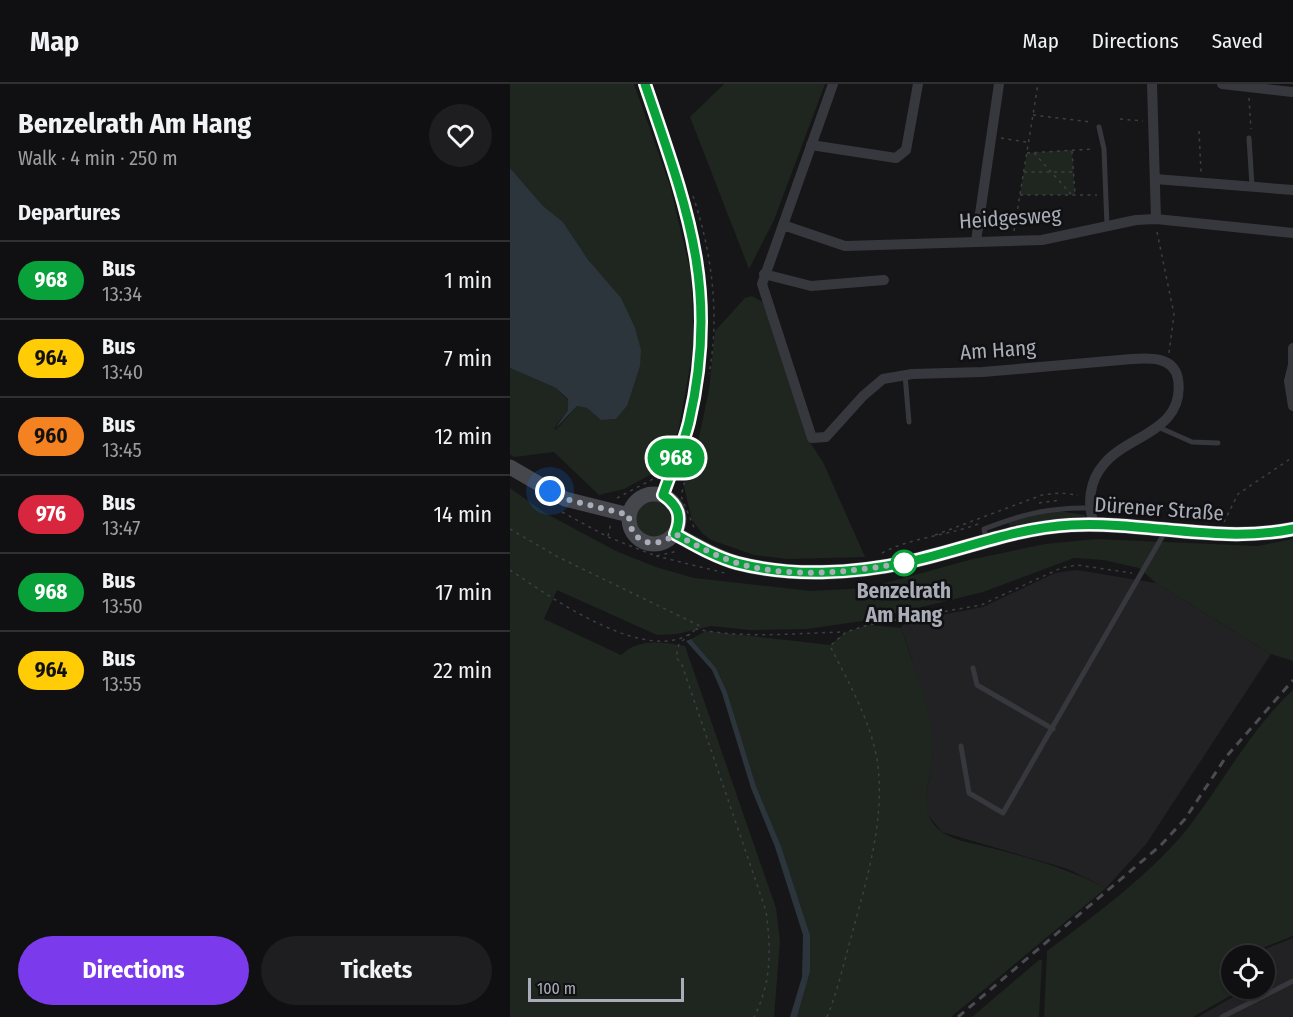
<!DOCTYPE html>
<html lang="en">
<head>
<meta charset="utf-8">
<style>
	body { margin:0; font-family:"Fira Sans Condensed",sans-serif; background:#1e1e20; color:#f1f3f6; height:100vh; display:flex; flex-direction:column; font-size:22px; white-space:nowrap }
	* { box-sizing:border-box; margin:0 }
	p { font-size:20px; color:#9c9d9f }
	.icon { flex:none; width:33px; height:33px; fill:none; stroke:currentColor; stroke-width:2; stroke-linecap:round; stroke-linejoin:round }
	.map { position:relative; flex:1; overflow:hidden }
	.details { display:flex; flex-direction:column; background:#101012; width:510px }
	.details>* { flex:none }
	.badge { padding:0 12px; border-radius:20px; font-size:21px; line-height:39px }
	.buttons { position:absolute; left:711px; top:861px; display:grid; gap:12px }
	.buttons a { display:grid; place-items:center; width:54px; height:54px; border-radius:50%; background:#101012; box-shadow:0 2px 4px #0004,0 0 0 2px #303032; font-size:30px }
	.scale { position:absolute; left:18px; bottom:15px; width:156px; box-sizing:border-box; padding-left:6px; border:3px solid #a8adb8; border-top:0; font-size:16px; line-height:21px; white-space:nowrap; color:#a8adb8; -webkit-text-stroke:4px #111113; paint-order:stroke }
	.you { position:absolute; width:30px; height:30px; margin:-15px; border:4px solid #fff; border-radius:50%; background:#1a73e8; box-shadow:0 0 0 9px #1a73e833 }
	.map>.badge { position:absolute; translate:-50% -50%; box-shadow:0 0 0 3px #fff }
	h2 { padding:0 18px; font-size:22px; line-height:54px }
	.round { display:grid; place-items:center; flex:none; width:63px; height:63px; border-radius:32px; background:#1e1e20 }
	.overview { display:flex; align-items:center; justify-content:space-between; height:102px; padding:0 18px }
	h1 { font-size:28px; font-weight:700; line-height:45px }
	.action { display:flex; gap:12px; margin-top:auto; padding:12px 18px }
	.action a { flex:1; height:69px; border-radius:36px; background:#7c3aed; color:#fff; font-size:24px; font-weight:700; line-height:69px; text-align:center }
	.action a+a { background:#1e1e20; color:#f1f3f6 }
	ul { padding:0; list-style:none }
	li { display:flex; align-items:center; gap:18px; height:78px; padding:0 18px; border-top:2px solid #303032 }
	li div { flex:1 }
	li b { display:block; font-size:22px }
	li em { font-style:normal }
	li .badge { min-width:66px; font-weight:700; text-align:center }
	header { display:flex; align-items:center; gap:36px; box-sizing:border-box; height:84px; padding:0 30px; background:#101012; border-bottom:2px solid #303032 }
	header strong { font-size:28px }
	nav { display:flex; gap:33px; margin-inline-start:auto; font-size:21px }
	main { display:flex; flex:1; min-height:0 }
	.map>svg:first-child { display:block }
	.built { fill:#222225 }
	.green { fill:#1e261f }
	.water { fill:#2c353c }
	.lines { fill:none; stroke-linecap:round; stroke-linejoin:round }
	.path { stroke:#3d3f44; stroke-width:1.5; stroke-dasharray:3 4.5; stroke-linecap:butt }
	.service { stroke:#37383d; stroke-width:5 }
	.minor { stroke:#37383d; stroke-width:10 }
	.secondary { stroke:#45474d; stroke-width:15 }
	.rail { stroke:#4a4c52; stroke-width:3; stroke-dasharray:8 6; stroke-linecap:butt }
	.line-casing { stroke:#fff; stroke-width:14 }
	.line { stroke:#09a13a; stroke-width:9 }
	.walk { stroke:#a8adb8; stroke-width:6; stroke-dasharray:0 10.8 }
	.stop-dot { fill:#fff; stroke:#09a13a; stroke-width:3 }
	.labels { text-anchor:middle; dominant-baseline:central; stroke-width:5; stroke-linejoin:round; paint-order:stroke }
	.street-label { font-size:21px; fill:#a8adb8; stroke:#111113 }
	.stop-label { font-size:21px; font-weight:bold; fill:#a8adb8; stroke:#111113 }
</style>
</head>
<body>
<header>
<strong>Map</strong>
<nav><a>Map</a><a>Directions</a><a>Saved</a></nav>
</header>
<main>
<section class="details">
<div class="overview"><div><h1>Benzelrath Am Hang</h1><p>Walk · 4 min · 250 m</p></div><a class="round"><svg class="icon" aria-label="heart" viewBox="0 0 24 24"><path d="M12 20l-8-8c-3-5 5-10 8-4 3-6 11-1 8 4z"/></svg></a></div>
<h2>Departures</h2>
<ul>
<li><span class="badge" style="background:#09a13a;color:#fff">968</span><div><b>Bus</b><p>13:34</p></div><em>1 min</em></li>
<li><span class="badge" style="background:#ffcc06;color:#111">964</span><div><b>Bus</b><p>13:40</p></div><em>7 min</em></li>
<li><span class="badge" style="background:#f58220;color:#111">960</span><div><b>Bus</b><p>13:45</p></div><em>12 min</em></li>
<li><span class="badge" style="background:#d7263d;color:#fff">976</span><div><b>Bus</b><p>13:47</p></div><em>14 min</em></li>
<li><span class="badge" style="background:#09a13a;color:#fff">968</span><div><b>Bus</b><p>13:50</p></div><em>17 min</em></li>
<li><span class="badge" style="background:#ffcc06;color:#111">964</span><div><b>Bus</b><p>13:55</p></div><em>22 min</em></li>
</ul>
<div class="action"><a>Directions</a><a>Tickets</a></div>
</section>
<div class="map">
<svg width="783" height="933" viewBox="0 0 783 933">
	<rect width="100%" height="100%" fill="#161618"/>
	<g class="built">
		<polygon points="567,486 646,499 761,570 636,760 596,804 558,785 432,748 418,731 415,719 423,671 402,576 391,544 395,538 473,523 545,489"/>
		<polygon points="783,854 783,933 688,933 737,905 754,904 754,872 740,871"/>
	</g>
	<g class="green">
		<polygon points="0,0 124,0 160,102 181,190 184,261 168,348 149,386 114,405 89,411 44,368 4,373 0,370 0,284 46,304 58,316 58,326 44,344 46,346 67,322 77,324 91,336 106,335 117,322 79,177 53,138 33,122 0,84"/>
		<polygon points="214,0 315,0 264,136 239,185 180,33"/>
		<polygon points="562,66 565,111 510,111 517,69"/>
		<polygon points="242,212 253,218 297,354 313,378 355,473 277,475 244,471 201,456 193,450 182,436 174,403 186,367 199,306 205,247 235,214"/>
		<path d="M0 404 35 429 106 467 146 483 184 494 301 507 357 504 459 476 535 460 586 455 748 462 783 455V577L761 570 646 499 629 484 593 476 564 474 473 508 359 536 297 545 240 546 201 542 167 550 147 551 47 506 34 535 111 571C129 554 151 558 175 562L266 824 270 857 264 933H0Z"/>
		<circle cx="143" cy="435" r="18"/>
		<polygon points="549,427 575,431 575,434 550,434 500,442 498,439 518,432"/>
		<path d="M358 541 391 544C403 583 423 626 423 667 423 695 403 727 432 748 446 758 472 761 489 766 527 776 560 786 596 804L441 933H287L300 888V851L271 762 246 702 217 608 206 584 181 555 196 547 320 561 336 548Z"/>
		<path d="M783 606V852L735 871 722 872V904L732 905 683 933H534L537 867C585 831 644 788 681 740 715 695 741 645 783 606Z"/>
		<polygon points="529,876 532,876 529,933 462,933"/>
	</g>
	<g class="water">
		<polygon points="0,84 33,122 53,138 79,177 111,214 125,244 131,266 130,282 117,322 106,335 91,336 77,324 67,322 44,346 58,326 58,315 46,304 0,284"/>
		<polygon points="181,555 206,584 217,608 246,702 271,762 300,851 300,888 287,933 280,933 292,893 293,851 265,763 241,704 212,609 202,586 176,557"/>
	</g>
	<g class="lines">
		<g class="path">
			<polyline points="739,14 741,45"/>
			<polyline points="523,31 581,38"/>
			<polyline points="610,35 633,37"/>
			<polyline points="689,47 691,88"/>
			<polyline points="491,54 516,58"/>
			<polyline points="562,67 565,110"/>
			<polyline points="517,69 584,65"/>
			<polyline points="524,69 561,110"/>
			<polyline points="514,88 563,88"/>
			<polyline points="510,111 587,111"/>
			<path d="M183 112C202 168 210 232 199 290"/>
			<polyline points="504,147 528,0"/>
			<polyline points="647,148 664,230 659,269"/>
			<polyline points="184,362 171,412 185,446"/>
			<polyline points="107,414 145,394 148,395"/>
			<polyline points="529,419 551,416"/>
			<polyline points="592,419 640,431"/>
			<polyline points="52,428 98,453 146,472 168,467"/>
			<polyline points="714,438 728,410 783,373"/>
			<path d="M0 445 48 473 190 542 186 545C236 555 285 549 335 548"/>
			<polyline points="425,451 532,411 550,409 568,411"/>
			<polyline points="98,452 101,439"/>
			<path d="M372 469C402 453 436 452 468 440"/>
			<polyline points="146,472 215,489"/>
			<path d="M0 486C39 512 140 585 185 546"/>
			<path d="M180 550 169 560 166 573 172 581 256 827C261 866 262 897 244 933"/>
			<path d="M317 933C328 906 334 878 342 850 357 794 376 734 367 675 360 636 338 597 320 562L336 548 358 541 471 521 551 484 567 481 622 489"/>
		</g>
		<g class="service">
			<polyline points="589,43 594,65 597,142"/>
			<polyline points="739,54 742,102"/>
			<polyline points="395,291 399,338"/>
			<polyline points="648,343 682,358 708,359"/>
			<path d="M476 454 474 445C510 431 540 423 579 424"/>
			<polyline points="463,584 467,601 543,645"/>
			<polyline points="451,662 459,709 493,729 655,448"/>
			<polyline points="712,933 783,897"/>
		</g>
		<g class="minor">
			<path d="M135 0C177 124 210 205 179 338 173 363 161 387 153 411"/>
			<polyline points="642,0 646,135"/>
			<polyline points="712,0 782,8"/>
			<polyline points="301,61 386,74 396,66 408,0"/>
			<polyline points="645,95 783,106"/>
			<polyline points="273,141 323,0"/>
			<polyline points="466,157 489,0"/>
			<polyline points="254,190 301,202 374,196"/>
			<polyline points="783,264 783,279"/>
			<polyline points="783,281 779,297 783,322"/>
			<path d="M584 440C577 420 579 397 594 380 617 351 676 347 668 295 664 272 639 274 622 275L473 288 402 290 373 295 353 312 316 353 302 354 252 200 273 141 335 162 532 156 626 136 646 135 783 149"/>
		</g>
		<g class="secondary">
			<polyline points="0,383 55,415 119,431"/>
			<circle cx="144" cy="435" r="25"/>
			<path d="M165 450C185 460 205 473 227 479 281 493 343 490 398 478 453 466 504 444 561 441 635 437 709 460 783 445"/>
		</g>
		<polyline class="rail" points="448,933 650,762 675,735 716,673 783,596"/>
	</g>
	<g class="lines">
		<g class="line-casing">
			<path id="line" d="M135 0C177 124 210 205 179 338 173 363 161 387 153 411 169 422 172 433 165 450 185 461 205 473 227 479 281 493 343 490 398 478 453 466 504 444 561 441 635 437 709 460 783 445"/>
		</g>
		<use href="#line" class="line"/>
		<path class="walk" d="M40 407 55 415 119 431C119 459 145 467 165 450 184 460 203 471 224 478 279 496 342 488 399 478L394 479"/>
	</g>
	<circle class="stop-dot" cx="394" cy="479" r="12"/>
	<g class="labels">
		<g class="street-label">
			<text transform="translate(500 134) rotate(-4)">Heidgesweg</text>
			<text transform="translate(488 266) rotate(-4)">Am Hang</text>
			<text transform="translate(649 425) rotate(4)">Dürener Straße</text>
		</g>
		<g class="stop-label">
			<text x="394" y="507">Benzelrath<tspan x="394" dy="24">Am Hang</tspan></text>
		</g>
	</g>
</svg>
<div class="buttons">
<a><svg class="icon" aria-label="locate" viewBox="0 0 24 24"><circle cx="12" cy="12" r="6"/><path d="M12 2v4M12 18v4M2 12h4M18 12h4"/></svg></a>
</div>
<div class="scale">100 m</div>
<div class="you" style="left:40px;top:407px"></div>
<b class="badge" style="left:166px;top:374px;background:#09a13a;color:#fff">968</b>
</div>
</main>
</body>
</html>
